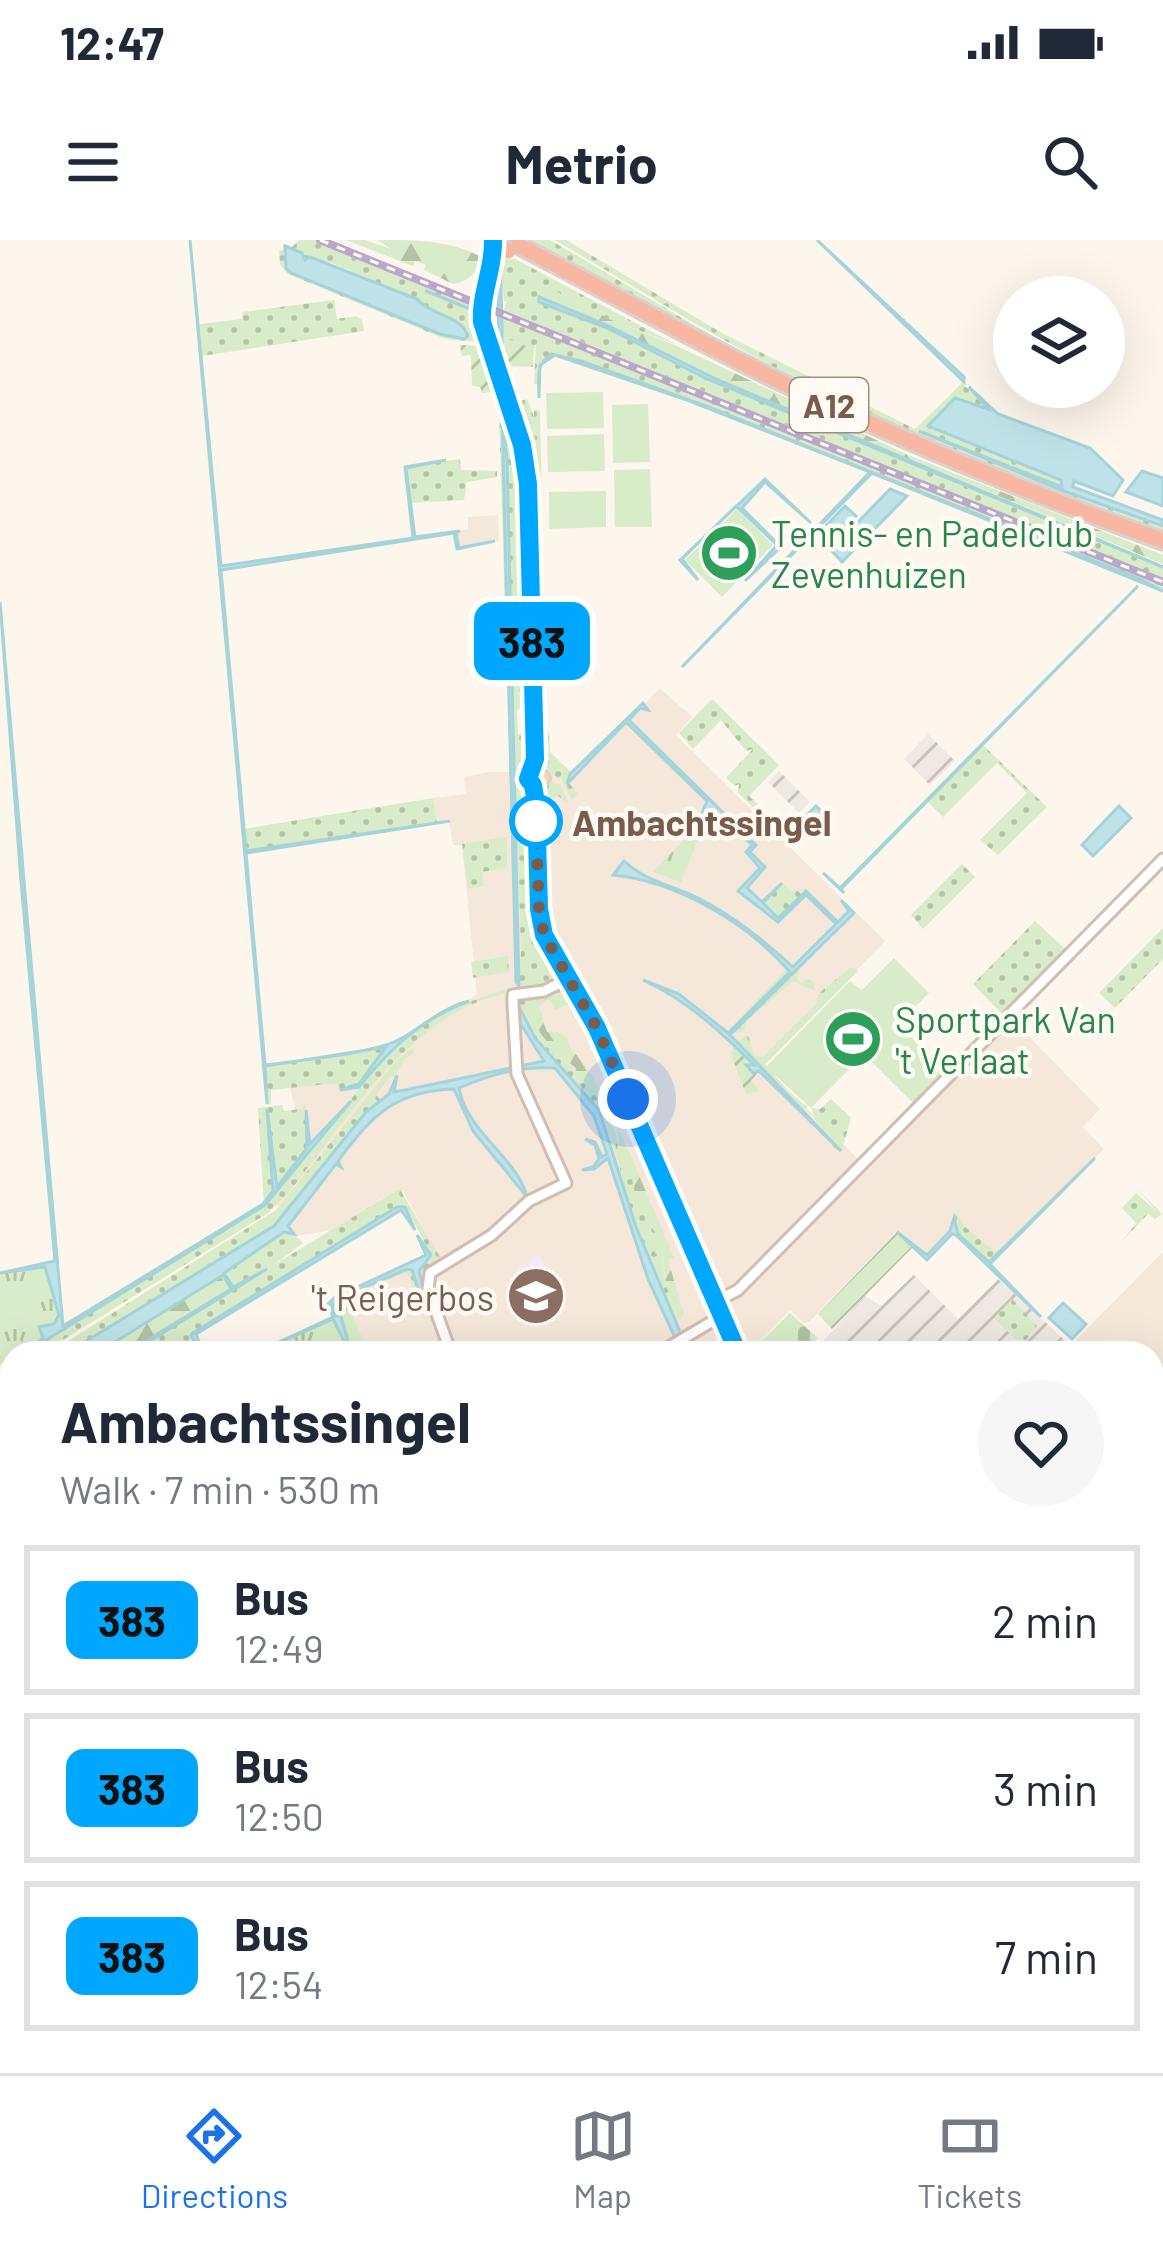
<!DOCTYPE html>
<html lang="en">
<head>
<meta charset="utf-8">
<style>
	body { margin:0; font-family:Barlow,sans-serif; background:#f6f6f7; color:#1f2937; height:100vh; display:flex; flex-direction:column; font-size:45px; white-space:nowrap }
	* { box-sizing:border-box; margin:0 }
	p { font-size:39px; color:#747a83 }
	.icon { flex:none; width:66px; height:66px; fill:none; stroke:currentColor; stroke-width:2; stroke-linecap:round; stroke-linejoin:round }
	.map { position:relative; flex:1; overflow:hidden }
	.drawer { position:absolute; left:0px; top:1101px; width:1164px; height:732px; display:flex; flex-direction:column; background:#fff; border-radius:36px 36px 0 0; box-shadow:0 12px 48px #0002 }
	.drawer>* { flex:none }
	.badge { padding:0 24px; border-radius:18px; font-size:42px; line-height:78px }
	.buttons { position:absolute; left:993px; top:36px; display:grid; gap:24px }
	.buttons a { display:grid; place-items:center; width:132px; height:132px; border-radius:50%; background:#fff; box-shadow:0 12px 48px #0002; font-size:60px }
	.you { position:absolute; width:60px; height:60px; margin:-30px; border:9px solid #fff; border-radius:50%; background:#1a73e8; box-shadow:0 0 0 18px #1a73e833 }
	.map>.badge { position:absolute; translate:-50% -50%; box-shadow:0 0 0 6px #fff }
	.round { display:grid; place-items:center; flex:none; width:126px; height:126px; border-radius:63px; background:#f6f6f7 }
	.overview { display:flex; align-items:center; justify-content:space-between; height:204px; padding:0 60px }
	h1 { font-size:57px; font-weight:700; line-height:90px }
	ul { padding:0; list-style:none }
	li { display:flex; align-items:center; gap:36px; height:150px; margin:0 24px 18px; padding:0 36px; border:6px solid #e0e1e3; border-radius:0px }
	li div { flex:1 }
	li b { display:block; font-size:45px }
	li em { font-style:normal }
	li .badge { min-width:132px; font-weight:700; text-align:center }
	.status { display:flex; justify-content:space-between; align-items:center; height:84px; padding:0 60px; background:#fff; direction:ltr }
	.status svg { height:33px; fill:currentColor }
	header { display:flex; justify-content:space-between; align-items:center; height:156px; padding:0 60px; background:#fff; font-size:54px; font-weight:700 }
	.menu { display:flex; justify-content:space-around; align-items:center; height:168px; border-top:3px solid #e0e1e3; background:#fff; font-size:33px; color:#747a83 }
	.menu a { display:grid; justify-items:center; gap:6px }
	.menu .active { color:#1a73e8 }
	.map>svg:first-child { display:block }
	.residential { fill:#f5e8da }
	.industrial { fill:url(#industrial-furrows) }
	.education { fill:#f3e8fa }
	.grass { fill:url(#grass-dots); fill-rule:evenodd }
	.forest { fill:url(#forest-firs) }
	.cemetery { fill:url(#cemetery-stones) }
	.park { fill:url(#park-tufts) }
	.garden { fill:url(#garden-furrows) }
	.pitch { fill:#d8ecc9 }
	.water { fill:#bfe3e8; stroke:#a5d3da; stroke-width:3 }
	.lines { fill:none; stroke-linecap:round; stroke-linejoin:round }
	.stream { stroke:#a5d3da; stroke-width:3 }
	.minor-casing { stroke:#d1beb0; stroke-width:15 }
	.major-casing { stroke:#dad1cd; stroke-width:18 }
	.highway-casing { stroke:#dad1cd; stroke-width:21 }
	.minor { stroke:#fff; stroke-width:9 }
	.major { stroke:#fbd9a5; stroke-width:12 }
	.highway { stroke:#f7b7a3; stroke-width:15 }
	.rail-casing { stroke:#b9a8c9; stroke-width:8 }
	.rail { stroke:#fffaf3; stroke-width:3; stroke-dasharray:9; stroke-linecap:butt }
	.highway-bridge-casing { stroke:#dad1cd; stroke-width:21; stroke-linecap:butt }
	.highway-bridge { stroke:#f7b7a3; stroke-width:15 }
	.line-casing { stroke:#fff; stroke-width:27 }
	.line { stroke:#00a7ff; stroke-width:18 }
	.walk { stroke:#7a5c4d; stroke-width:12; stroke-dasharray:0 21.6 }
	.stop-dot { fill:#fff; stroke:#00a7ff; stroke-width:6 }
	.labels { text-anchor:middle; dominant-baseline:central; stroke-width:9; stroke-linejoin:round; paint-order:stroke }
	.shield { fill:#fffaf3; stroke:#a28b7f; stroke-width:3 }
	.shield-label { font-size:33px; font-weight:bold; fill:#7a5c4d }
	.leisure-label { font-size:36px; fill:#27864d; stroke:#fffaf3; text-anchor:start }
	.stop-label { font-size:36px; font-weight:bold; fill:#7a5c4d; stroke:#fffaf3; text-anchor:start }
	.education-label { font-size:36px; fill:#785e54; stroke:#fffaf3; text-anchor:end }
</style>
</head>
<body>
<div class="status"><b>12:47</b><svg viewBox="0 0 49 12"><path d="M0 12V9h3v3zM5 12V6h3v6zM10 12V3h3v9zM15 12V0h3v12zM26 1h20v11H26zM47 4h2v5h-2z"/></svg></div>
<header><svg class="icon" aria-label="menu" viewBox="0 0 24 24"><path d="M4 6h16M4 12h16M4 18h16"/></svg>Metrio<svg class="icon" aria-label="search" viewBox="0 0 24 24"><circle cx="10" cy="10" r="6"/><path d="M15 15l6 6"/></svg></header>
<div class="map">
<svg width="1163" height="1833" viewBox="0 0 1163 1833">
	<defs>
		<pattern id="industrial-furrows" width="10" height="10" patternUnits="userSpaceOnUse" patternTransform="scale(3)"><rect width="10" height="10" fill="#efe9e4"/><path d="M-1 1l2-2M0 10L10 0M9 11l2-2" fill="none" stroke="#c7c0bb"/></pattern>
		<pattern id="grass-dots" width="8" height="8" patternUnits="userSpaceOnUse" patternTransform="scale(3)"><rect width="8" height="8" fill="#d8ecc9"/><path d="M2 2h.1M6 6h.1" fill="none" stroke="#b4c2a5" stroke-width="1.8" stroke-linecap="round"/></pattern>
		<pattern id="forest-firs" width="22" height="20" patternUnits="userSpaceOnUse" patternTransform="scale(3)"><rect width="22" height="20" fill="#d8ecc9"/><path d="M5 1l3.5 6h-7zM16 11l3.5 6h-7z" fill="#b4c2a5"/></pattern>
		<pattern id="cemetery-stones" width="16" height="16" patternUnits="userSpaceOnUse" patternTransform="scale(3)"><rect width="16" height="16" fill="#d8ecc9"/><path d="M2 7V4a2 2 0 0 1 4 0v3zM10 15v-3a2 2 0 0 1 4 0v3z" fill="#b4c2a5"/></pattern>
		<pattern id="park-tufts" width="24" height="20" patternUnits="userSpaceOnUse" patternTransform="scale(3)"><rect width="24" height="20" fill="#d8ecc9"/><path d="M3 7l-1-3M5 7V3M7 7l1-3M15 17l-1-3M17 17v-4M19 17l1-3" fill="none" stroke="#b4c2a5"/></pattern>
		<pattern id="garden-furrows" width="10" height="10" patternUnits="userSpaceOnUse" patternTransform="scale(3)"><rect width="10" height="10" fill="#d8ecc9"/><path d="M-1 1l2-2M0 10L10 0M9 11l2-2" fill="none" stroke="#b4c2a5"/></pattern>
	</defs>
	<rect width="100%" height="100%" fill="#fdf6ec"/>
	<g class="residential">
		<polygon points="498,275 499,301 457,308 455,292 468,289 468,277"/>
		<polygon points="660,448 692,477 676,495 885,701 764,826 860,921 1006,773 1100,869 1083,887 1104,909 988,1024 953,991 927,1019 897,991 810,1081 804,1083 790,1070 748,1113 369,1113 344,1057 346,1050 435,1010 401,947 331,990 293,997 276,964 303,906 289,842 401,810 477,754 462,605 453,605 449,581 437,583 433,558 466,554 464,537 489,532 560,532 569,540"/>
		<polygon points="1163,1012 1163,1502 1152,1512 1152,1113 1063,1113"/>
	</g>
	<g class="industrial">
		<polygon points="928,494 955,521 930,545 904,519"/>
		<polygon points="779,531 810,562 799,573 768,542"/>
		<polygon points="914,1035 958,1079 998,1039 1070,1105 1063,1113 812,1113 865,1056 881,1066"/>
	</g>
	<polygon class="education" points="539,1015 564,1058 538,1067 515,1029"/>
	<g class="grass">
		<polygon points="299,0 314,0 477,67 479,102 445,99 288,34 280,25 279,11 284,10 291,33 440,94 464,99 468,90 425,68 417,59 332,23 307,18 300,34 299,13 291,8"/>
		<path d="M520 0H550C625 43 697 89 773 129 898 194 1031 244 1163 292V296L912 197 736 115Z"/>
		<path d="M555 0H566L720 92 915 189 962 143 1062 240 1061 250 1163 286V290C1032 242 900 192 776 128 700 89 629 43 555 0Z"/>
		<polygon points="500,15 505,27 505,19 515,19 677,105 609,79 539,43 539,62 607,88 707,139 1163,327 1163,338 504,70 507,62 504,61"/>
		<polygon points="334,60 337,79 356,76 362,80 364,91 202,116 200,84 242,79 242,72"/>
		<polygon points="502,76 1163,344 1163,349 868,229 581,121 550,114 540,123 539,144 534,144 536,103 534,109 504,98"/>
		<polygon points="527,159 534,177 534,169 540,171 542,261 539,260 534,180 538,334 535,333 527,210 511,169 515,163"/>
		<path d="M502 168 523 219 531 413 528 460 517 471 518 494 532 497 530 524 536 654 561 737 560 741 545 742 544 748 516 751 499 173ZM502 169 521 710 519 746 516 742Z"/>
		<polygon points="460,219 461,230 497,231 497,237 467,242 464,260 410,263 405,227"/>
		<polygon points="712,459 779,525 749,556 770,576 767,581 738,553 739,544 735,546 726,538 753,509 746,511 721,480 693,509 679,493"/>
		<path d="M549 491 550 512 572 533 567 541 578 553 572 560 562 540C538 528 544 519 544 494Z"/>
		<polygon points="983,505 1047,567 998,615 980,600 1027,553 997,523 943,577 927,561"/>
		<polygon points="550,542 561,545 568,564 557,555 549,560 549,585 555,590 547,597 540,594 541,557"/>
		<polygon points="433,558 437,582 246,611 244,589"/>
		<polygon points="507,597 507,628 482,632 484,646 468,649 462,604"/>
		<polygon points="962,624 975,637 923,689 911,675"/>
		<polygon points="782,643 791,652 796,649 802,655 778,678 763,663"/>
		<polygon points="1035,681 1065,709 1002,774 973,744"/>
		<polygon points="1163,688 1163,719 1115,768 1099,753"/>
		<polygon points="508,716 509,732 473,738 471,722"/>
		<polygon points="800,726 797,738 801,743 806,739 813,742 815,751 793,741 746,781 745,791 736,793 731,789 787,728 789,733 735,788"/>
		<polygon points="851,727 858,731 765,824 791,855 808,867 803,871 736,802 748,795 754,815 763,817 817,763 818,754"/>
		<path d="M565 746 583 773 573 777 568 764 555 770 549 759 538 764 525 763C534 780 543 798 557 812 585 842 621 874 618 919L629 926 639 967 660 999 665 1042 679 1078 676 1080 682 1098C666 1061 649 1024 636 986 622 946 617 899 594 863 572 830 529 809 522 768L517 769 519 758 551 753Z"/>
		<path d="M510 748 508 753C411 771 347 881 289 952L268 973 42 1113H25L264 965 258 868 282 865 284 871 301 869 305 864 307 908C320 895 337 881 347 866 359 848 373 823 392 806 427 775 468 761 510 748Z"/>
		<polygon points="387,807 358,844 339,849 337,843 271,850 271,864 267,865 265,825"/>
		<polygon points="412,808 414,813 404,819 395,838 391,836 376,855 381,860 366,872 274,986 67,1113 49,1113 276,970 396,821"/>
		<polygon points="831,859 851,878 841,914 803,876 840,911 817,883 811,868 820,869"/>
		<polygon points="1134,946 1162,974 1155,979 1148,974 1123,1000 1136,983 1122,968 1136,953 1160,974"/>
		<path d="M402 947V953L440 1017 427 1032V1062L421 1064 407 1033 375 1043 410 1029 422 1061 419 1031 431 1014C422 999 414 980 405 967H397L194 1092 200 1113H130L267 1030 233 1047 224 1033 284 992 294 994 303 1003 272 1026Z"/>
		<polygon points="955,971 964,986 995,1012 1003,1008 989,1023 957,993"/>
		<polygon points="1012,1059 1037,1086 1026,1100 1015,1099 994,1078"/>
		<polygon points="971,1821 1027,1821 1027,1833 976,1833"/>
	</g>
	<g class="forest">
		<path d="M346 0H364L391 9 377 0C412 0 450 0 479 16 480 31 468 42 453 44L424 30 426 25 415 21 413 26Z"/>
		<polygon points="538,42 609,79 677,106 908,215 1163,315 1163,324 718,140 609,86 539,57"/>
		<polygon points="524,320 524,461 520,453 519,326"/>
		<polygon points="530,574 536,690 528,693 525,576"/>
		<path d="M549 759 539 766 547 792H558L567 798 569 806 588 829 610 868 674 1017 668 1020 684 1074 680 1079 666 1046 663 1017 655 1013 653 1007 659 998 638 967 629 926 618 919C617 913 619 906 619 900 617 872 589 851 575 834L576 828C553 813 534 788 525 764Z"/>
		<polygon points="222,1035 231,1049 126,1113 97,1113"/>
	</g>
	<polygon class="cemetery" points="790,1073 818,1098 804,1113 756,1113 754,1108"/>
	<g class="park">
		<polygon points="698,585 702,589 681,642 653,632"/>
		<path d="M45 1026 59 1075C48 1093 34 1111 12 1113V1117L0 1125V1034Z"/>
		<polygon points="344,1056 369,1113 256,1113 334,1077 342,1087 332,1065 336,1062 338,1066"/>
		<polygon points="12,1513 12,1557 0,1575 0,1528"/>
		<polygon points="499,1821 862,1821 868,1833 474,1833"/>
	</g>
	<g class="garden">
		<polygon points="504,98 534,109 533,127 505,126"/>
		<polygon points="460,105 480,106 489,122 494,152 482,153 480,147 472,146 471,115 462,116"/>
		<polygon points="734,805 755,826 746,825 759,831 751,841 760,850 746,854 731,814"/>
		<polygon points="897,992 913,1007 832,1089 818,1074"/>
	</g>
	<g class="pitch">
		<polygon points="603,152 604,188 547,189 546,153"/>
		<polygon points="648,164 650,222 613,223 612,165"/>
		<polygon points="604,194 605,231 548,232 547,196"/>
		<polygon points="650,229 652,287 615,287 614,230"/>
		<polygon points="606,251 606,287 549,289 549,252"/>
		<polygon points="737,269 773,305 722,357 685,320"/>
		<polygon points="894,718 929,753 898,784 946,832 915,865 864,814 811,868 766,827 850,741 862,750"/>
		<polygon points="12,1206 12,1513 0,1528 0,1213"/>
	</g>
	<g class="water">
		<path d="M190 0 221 326 413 298 405 227 446 220 406 228 415 297 460 291 456 293 459 308 495 301 457 309 454 293 221 330 246 611 450 581 246 613 265 825C303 820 349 816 386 805 413 797 436 769 469 761 421 779 391 808 359 847L340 850 359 844 386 807 265 826 267 864Z"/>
		<polygon points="497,0 500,0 503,133 499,126"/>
		<polygon points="817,0 964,137 964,142"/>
		<path d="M285 6 302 13 305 20 310 17 417 59C430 75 462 76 468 96L464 99 440 94 291 33 286 28Z"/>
		<polygon points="539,57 609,86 718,140 1163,327 707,139 607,88 539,62"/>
		<path d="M551 114 581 121 706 166 1140 339 1163 351 872 233 682 427 870 232 687 160 555 115 540 125 539 158C539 140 535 125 551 114Z"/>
		<polygon points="969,147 998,174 1090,208 1123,240 1113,256 1074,241 1073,247 1163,280 1163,286 1061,250 919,191 1062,247 1061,240 928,186 955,158 988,169"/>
		<polygon points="502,169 507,220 519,746 516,742"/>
		<polygon points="1142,231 1163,238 1163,266 1126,252"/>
		<polygon points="765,239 811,283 765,242 742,268 781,307 745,341 777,305 736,266 682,319 698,340 680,320"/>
		<polygon points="890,249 907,256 842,322 831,310"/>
		<polygon points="845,266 856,276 825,306 816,296"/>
		<polygon points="1138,346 841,649 844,653 823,633 840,648"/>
		<polygon points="0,362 23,628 20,628"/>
		<path d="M643 463 648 470 640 468 629 480 756 605 750 612 765 627 747 648 762 662 782 643 763 663 778 678 806 651 838 682 849 671 841 660 854 673 730 795 841 911 759 831 753 833 746 825H754C720 791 688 761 643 740L679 754 728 793 790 732C749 684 677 641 613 635L624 621C645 641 674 646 700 659 735 677 764 701 793 727L836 684 806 655 778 682 738 651 760 628 746 612 752 605 721 576 709 587 700 578 707 561 626 482 567 544 570 534Z"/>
		<polygon points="816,566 828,577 815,591 792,603 772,583 787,595"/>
		<polygon points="1119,566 1131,578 1093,616 1082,605"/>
		<polygon points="20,630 23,630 63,1086 263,964 273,951 267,869 277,947 307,908 306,870 310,904 351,861 265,965 25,1113 43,1098 39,1087 54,1084 59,1075 45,1027 0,1033 55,1021"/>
		<path d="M518 765 535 798 599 870 636 987 689 1113H682L648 1039 608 918 594 929 582 930 593 927 599 919 595 905 585 899 595 902 602 917 607 914 594 876 555 828C520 826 491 834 459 848 467 893 517 917 527 957L473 891 454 849C395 851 372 875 338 921L341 927 336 924 288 986 294 994 284 992 224 1033 233 1047 267 1029 130 1113H126L231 1049 223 1035 97 1113H67L274 986 366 872 389 854 397 835 394 852C445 842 495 831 544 821L519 781Z"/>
		<polygon points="1095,918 990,1024 1041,1077 956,995 952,994 927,1020 897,992 927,1015 950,991 954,978 958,994 989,1022"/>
		<polygon points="397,967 405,967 415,990 401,970 196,1094 203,1113 200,1113 191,1095 193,1093"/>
		<polygon points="417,995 431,1015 419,1031 426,1060 422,1061 412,1030 407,1029 342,1057 340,1066 336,1062 332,1065 335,1076 341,1076 351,1113 345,1107 325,1113 345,1103 333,1079 255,1113 333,1077 328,1064 334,1058 426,1015"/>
		<polygon points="1063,1063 1086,1084 1072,1099 1049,1078"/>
		<polygon points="12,1206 12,1268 0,1267 0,1213"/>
		<polygon points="12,1416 12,1513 0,1528 0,1457"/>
	</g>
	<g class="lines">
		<g class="stream">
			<polyline points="426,51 470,69"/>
			<polyline points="548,681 554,701"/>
			<polyline points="0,1571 12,1553"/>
		</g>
		<g class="minor-casing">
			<g id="minor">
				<polyline points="493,5 481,80 527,230 538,531"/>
				<polyline points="717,1061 738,1050 1163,619"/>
				<polyline points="451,1113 428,1049 430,1033 492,995 529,961 566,943 517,834 513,764 513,755 544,751 566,740"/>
				<polyline points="659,1113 723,1075"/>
				<polyline points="1152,1274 1163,1278"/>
				<polyline points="1152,1338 1163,1312"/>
			</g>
		</g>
		<g class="major-casing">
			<g id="major">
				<polyline points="536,563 533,545 528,538 535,531 543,538 537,545 536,563 539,664 544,695 597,789 738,1113"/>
				<polyline points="1152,1535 1163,1524"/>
				<polyline points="1034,1833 1035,1821"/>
			</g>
		</g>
		<g class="highway-casing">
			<path id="highway" d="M508 0C600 47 690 98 783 143 907 203 1034 255 1163 301"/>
		</g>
		<use href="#minor" class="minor"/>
		<use href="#major" class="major"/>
		<use href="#highway" class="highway"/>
		<g class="rail-casing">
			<polyline id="rail" points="320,0 1163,342"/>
		</g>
		<use href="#rail" class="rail"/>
		<g class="highway-bridge-casing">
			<polyline id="highway-bridge" points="488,1 508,11"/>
		</g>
		<use href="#highway-bridge" class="highway-bridge"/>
	</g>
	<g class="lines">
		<g class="line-casing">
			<path id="line" d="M493 0C494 29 480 54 482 82L522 205 528 244 535 519 528 539 533 545 536 563 539 669 544 695 597 788 738 1113"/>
		</g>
		<use href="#line" class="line"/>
		<polyline class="walk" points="536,581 539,669 544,695 597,788 628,859"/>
	</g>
	<defs>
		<g id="stadium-disc" transform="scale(3)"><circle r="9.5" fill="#2e9e5b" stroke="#fffaf3"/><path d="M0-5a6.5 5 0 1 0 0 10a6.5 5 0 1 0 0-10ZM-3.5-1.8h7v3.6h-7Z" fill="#fff"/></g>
		<g id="school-disc" transform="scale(3)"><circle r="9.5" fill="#8d6e63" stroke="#fffaf3"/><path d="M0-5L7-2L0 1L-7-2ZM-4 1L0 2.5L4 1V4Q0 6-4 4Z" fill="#fff"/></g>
	</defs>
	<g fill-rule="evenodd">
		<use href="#stadium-disc" x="729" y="313"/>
		<use href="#stadium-disc" x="853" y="799"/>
		<use href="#school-disc" x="536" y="1056"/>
	</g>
	<circle class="stop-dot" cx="536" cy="581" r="24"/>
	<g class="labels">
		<rect class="shield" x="790" y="138" width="78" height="54" rx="9"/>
		<g class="shield-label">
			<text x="829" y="165">A12</text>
		</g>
		<g class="leisure-label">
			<text x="771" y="292">Tennis- en Padelclub<tspan x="771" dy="41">Zevenhuizen</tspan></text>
			<text x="895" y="778">Sportpark Van<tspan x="895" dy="41">'t Verlaat</tspan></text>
		</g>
		<g class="stop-label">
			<text x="572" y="581">Ambachtssingel</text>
		</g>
		<g class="education-label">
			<text x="494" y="1056">'t Reigerbos</text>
		</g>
	</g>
</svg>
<div class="buttons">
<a><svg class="icon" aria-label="layers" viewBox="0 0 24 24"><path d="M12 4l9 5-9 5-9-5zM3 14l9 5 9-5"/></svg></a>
</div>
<div class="you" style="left:628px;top:859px"></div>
<b class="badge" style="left:532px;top:401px;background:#00a7ff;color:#111">383</b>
<section class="drawer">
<div class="overview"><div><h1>Ambachtssingel</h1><p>Walk · 7 min · 530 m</p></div><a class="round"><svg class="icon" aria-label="heart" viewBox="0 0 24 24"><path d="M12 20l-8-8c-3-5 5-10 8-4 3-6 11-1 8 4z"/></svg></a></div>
<ul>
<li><span class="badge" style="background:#00a7ff;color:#111">383</span><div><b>Bus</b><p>12:49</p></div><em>2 min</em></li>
<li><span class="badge" style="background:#00a7ff;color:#111">383</span><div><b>Bus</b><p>12:50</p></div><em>3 min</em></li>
<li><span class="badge" style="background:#00a7ff;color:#111">383</span><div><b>Bus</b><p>12:54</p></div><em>7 min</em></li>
</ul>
</section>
</div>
<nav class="menu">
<a class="active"><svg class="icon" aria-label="directions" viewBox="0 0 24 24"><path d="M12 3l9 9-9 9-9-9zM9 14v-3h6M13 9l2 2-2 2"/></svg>Directions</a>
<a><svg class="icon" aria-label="map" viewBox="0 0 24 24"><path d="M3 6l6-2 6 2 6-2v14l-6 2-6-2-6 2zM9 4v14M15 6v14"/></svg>Map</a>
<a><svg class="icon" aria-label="tickets" viewBox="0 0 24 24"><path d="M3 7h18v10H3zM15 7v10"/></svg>Tickets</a>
</nav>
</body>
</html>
